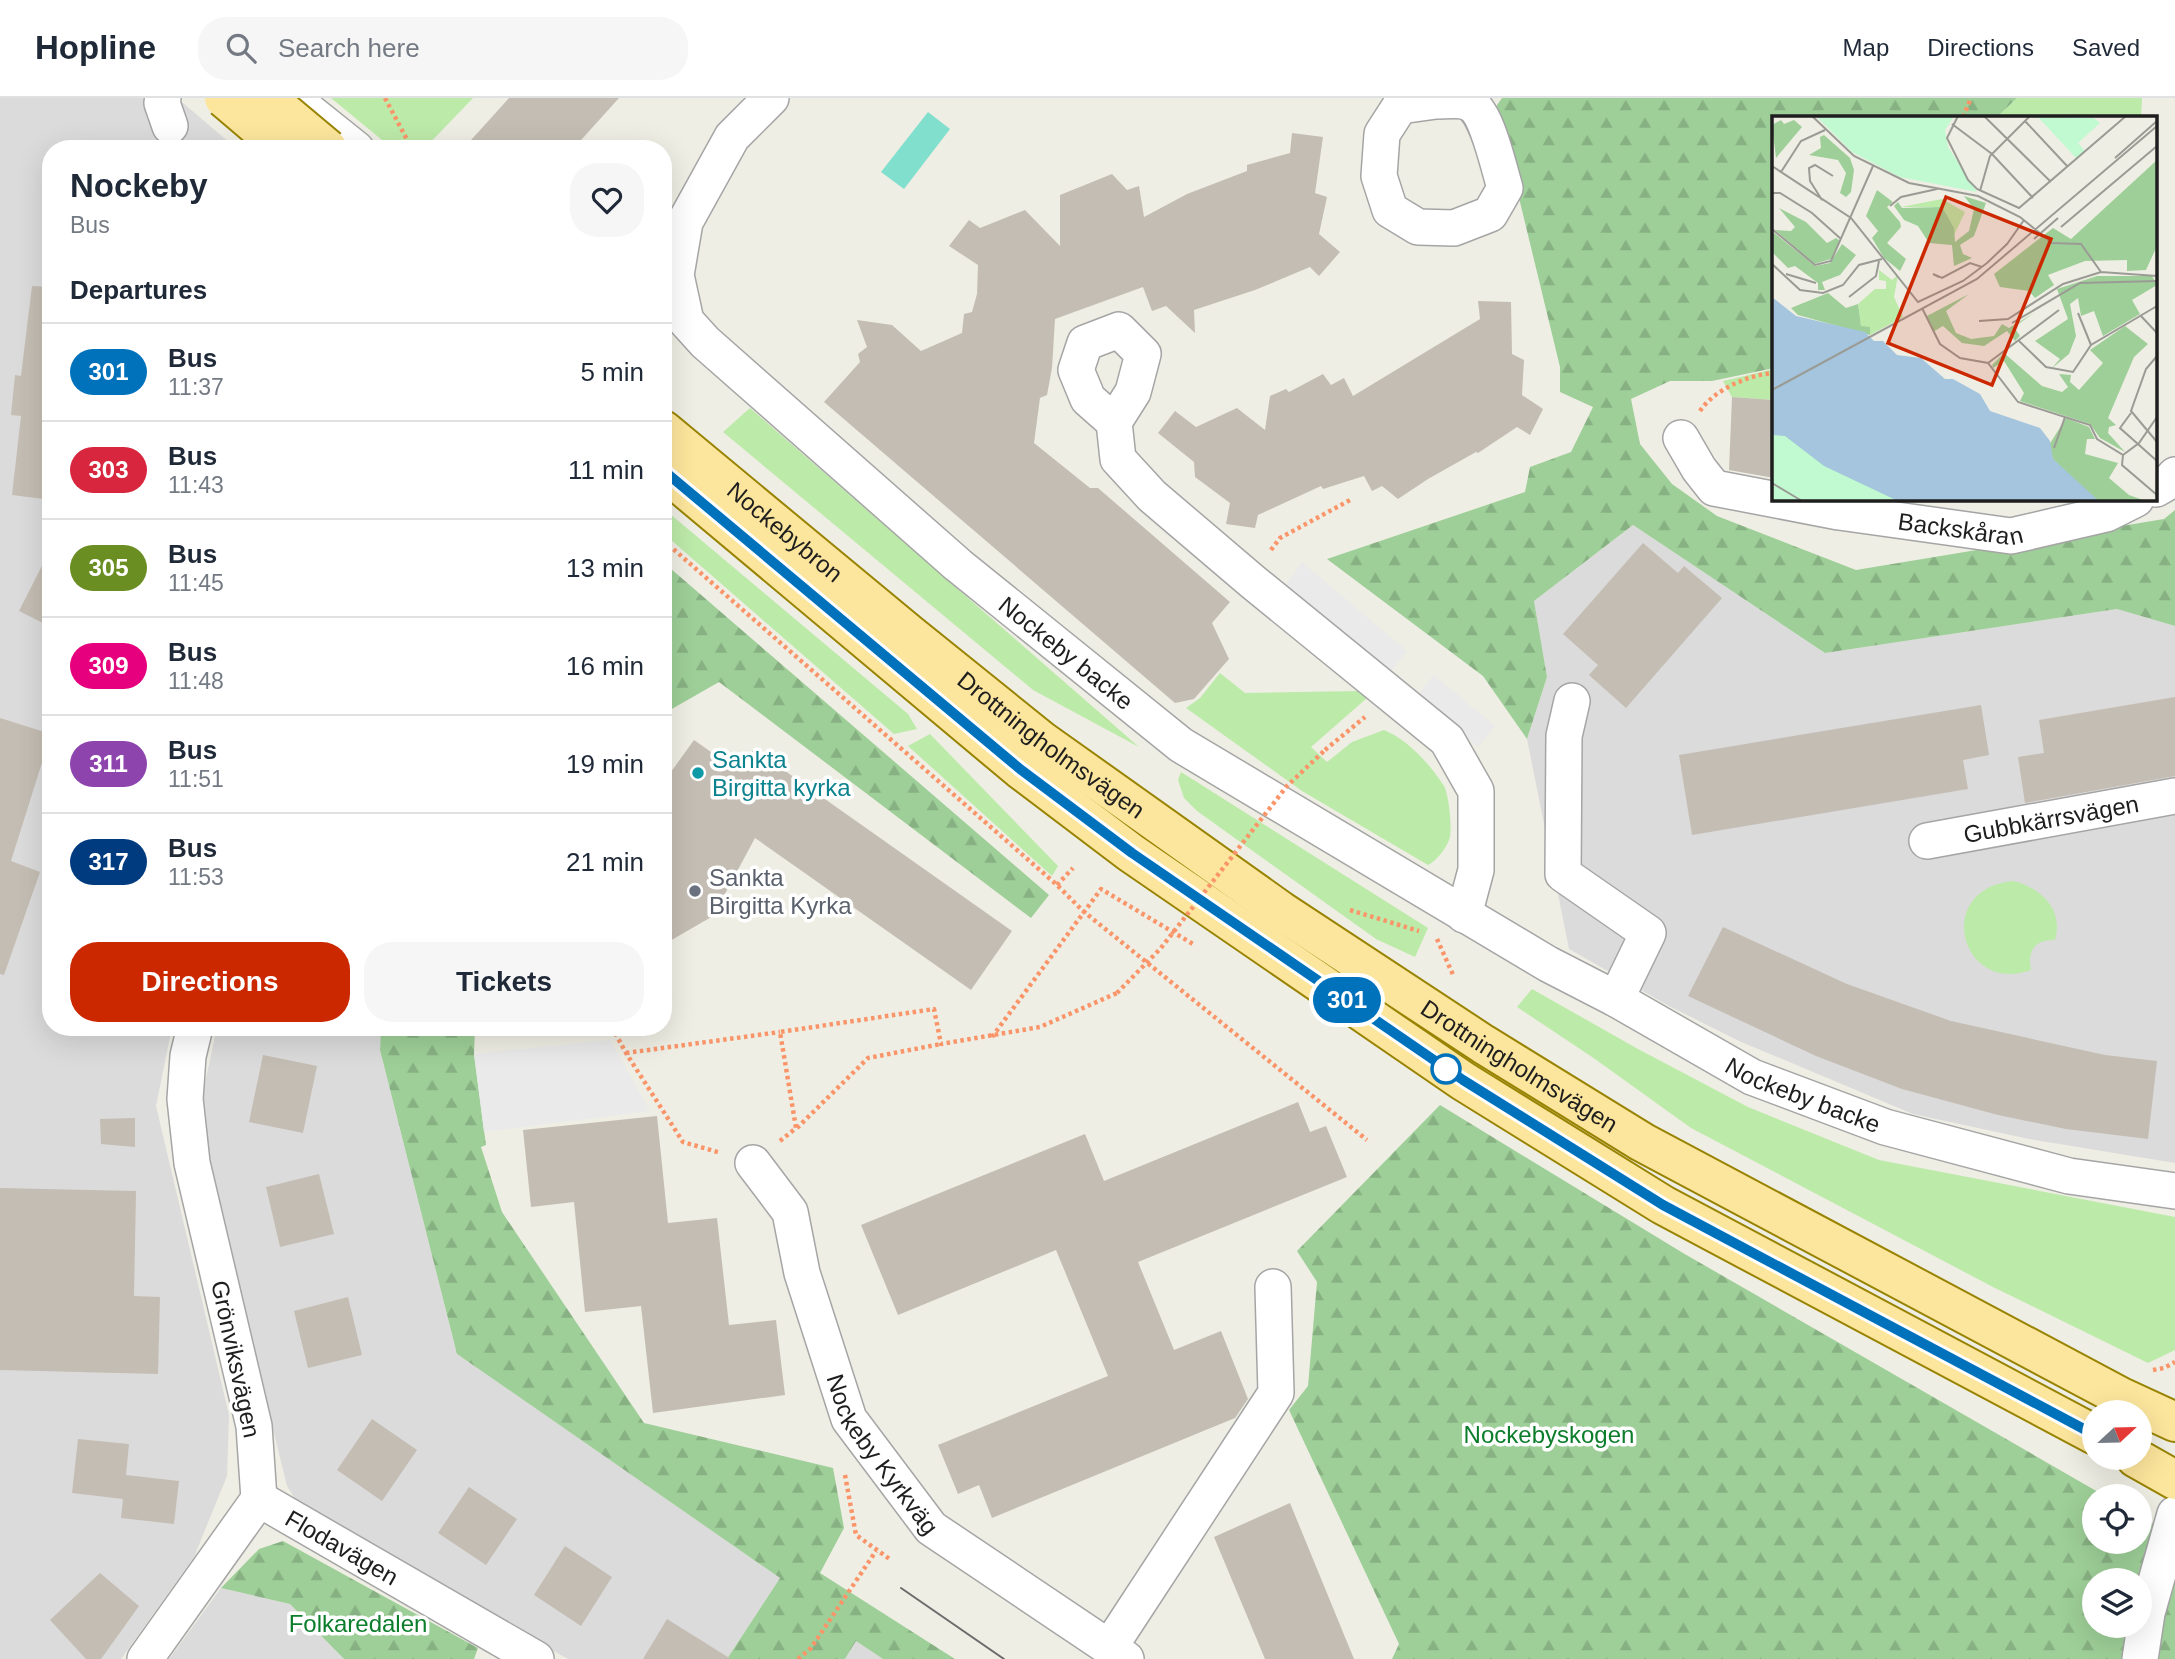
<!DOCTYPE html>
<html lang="en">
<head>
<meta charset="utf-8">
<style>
	body { margin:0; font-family:Arial,sans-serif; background:#f6f6f7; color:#1f2937; height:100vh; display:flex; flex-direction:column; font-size:26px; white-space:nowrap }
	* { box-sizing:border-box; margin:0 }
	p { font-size:23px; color:#747a83 }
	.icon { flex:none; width:38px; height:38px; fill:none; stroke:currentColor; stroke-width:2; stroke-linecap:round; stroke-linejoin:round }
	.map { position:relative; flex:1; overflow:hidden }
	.sheet { position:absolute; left:42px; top:42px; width:630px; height:896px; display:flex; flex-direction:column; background:#fff; border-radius:28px; box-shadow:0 7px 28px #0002 }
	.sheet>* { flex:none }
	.badge { padding:0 14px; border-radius:23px; font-size:24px; line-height:46px }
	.needle { width:46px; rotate:68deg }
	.buttons { position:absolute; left:2082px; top:1302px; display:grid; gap:14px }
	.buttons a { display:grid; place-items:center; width:70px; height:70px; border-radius:50%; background:#fff; box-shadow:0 7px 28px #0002; font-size:35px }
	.map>.badge { position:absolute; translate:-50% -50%; box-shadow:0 0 0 4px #fff }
	h2 { padding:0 28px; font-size:26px; line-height:63px }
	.round { display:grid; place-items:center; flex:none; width:74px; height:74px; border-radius:28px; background:#f6f6f7 }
	.head { display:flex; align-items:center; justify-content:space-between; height:119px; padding:0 28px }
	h1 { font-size:33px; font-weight:600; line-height:52px }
	.action { display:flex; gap:14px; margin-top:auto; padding:14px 28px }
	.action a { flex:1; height:80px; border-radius:28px; background:#cc2800; color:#fff; font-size:28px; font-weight:600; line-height:80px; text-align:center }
	.action a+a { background:#f6f6f7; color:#1f2937 }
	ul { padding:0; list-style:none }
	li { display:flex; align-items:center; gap:21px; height:98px; padding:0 28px; border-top:2px solid #e0e1e3 }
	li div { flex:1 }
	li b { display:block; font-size:26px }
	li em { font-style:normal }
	li .badge { min-width:77px; font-weight:700; text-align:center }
	header { display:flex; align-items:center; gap:42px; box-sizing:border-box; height:98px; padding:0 35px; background:#fff; border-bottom:2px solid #e0e1e3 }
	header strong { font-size:33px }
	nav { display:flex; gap:38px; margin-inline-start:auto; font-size:24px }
	.search { width:490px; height:63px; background:#f6f6f7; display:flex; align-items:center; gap:18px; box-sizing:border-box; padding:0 24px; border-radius:28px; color:#747a83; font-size:26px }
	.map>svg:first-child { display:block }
	.residential { fill:#dcdbdb }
	.grass { fill:#bceaa9 }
	.forest { fill:url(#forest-firs); fill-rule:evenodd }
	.pitch { fill:#81dfcd }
	.parking { fill:#eaeaea }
	.building { fill:#c4bdb3 }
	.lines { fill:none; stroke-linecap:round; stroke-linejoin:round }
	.minor-casing { stroke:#a5a5a5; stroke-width:38 }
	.major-casing { stroke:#988300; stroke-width:42 }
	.path { stroke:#fa956a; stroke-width:4.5; stroke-dasharray:3.5 3.5; stroke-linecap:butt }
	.minor { stroke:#fff; stroke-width:35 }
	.major { stroke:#fce59c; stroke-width:38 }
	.tram { stroke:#6c6c6c; stroke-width:2 }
	.major-bridge-casing { stroke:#988300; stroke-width:42; stroke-linecap:butt }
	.path-bridge { stroke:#fa956a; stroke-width:4.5; stroke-dasharray:3.5 3.5; stroke-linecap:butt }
	.major-bridge { stroke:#fce59c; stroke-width:38 }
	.line-casing { stroke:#fff; stroke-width:16 }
	.line { stroke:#0072bc; stroke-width:10 }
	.culture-dot { fill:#0f9aa8; stroke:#fff; stroke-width:2.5 }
	.worship-dot { fill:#6b7280; stroke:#fff; stroke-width:2.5 }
	.stop-dot { fill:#fff; stroke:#0072bc; stroke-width:3.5 }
	.labels { text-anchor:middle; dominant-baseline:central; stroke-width:7; stroke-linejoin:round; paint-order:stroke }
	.street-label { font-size:24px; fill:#1e1e1e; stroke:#fff }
	.culture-label { font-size:24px; fill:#0d838f; stroke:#fff; text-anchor:start }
	.worship-label { font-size:24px; fill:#5b616d; stroke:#fff; text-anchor:start }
	.park-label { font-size:24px; fill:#0b7d2b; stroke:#fff }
	.inset-road { fill:none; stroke:#9b9b95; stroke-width:2 }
	.view { fill:#cc2800; fill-opacity:0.15; stroke:#cc2800; stroke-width:3.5 }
	.inset-edge { fill:none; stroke:#1e1e1e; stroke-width:3.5 }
</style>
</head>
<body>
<header>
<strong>Hopline</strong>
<div class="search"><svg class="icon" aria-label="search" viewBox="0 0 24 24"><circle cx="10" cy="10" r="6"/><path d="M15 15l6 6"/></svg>Search here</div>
<nav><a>Map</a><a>Directions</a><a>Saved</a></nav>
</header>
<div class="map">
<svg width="2175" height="1561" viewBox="0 0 2175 1561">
	<defs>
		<pattern id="forest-firs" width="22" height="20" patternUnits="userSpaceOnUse" patternTransform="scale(1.75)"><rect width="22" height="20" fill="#9ecf98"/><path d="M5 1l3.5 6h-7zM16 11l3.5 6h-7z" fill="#88b183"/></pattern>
	</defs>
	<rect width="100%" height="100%" fill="#efeee4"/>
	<g class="residential">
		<polygon points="0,0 177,0 237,51 51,51 51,929 172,929 156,1008 229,1317 227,1378 194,1459 121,1561 0,1561"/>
		<polygon points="1633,427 1825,555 2117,511 2175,528 2175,1065 2029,1041 1913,1016 1739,943 1669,908 1569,851 1527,641 1547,579 1534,503"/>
		<polygon points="217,929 381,929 380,952 457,1256 780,1480 727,1561 568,1561 303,1414 287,1388 208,1067 201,1003"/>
		<polygon points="221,1490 290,1506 344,1561 169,1561"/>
		<polygon points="856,1543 883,1561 845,1561"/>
	</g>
	<g class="grass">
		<polygon points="331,0 473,0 424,51 393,51"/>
		<polygon points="2017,0 2142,0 2141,19 1997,19"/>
		<polygon points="1774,271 1774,302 1732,299 1723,283"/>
		<polygon points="750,310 1139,649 1033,592 723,334"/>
		<polygon points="663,410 908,616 917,631 894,636 663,435"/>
		<path d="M1220 575 1245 595 1359 593 1367 600 1311 649 1327 664 1352 644 1384 632C1408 642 1430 666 1444 688 1449 697 1453 733 1449 742 1445 752 1437 762 1428 767L1302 693 1186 610 1200 600Z"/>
		<polygon points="930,636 1058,768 1052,778 908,648"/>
		<polygon points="1181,674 1428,830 1415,859 1376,841 1197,713 1184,700 1178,682"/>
		<path d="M2013 783C2041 790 2064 811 2055 842 2035 841 2027 853 2031 872 1961 898 1932 791 2013 783Z"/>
		<polygon points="1532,891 1638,951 1748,1009 1879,1062 2175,1119 2175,1252 2148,1265 1993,1189 1691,1030 1595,961 1517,909"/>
	</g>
	<g class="forest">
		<polygon points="1502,0 2017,0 1997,19 1774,19 1774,270 1712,283 1670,283 1631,301 1640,346 1672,386 1717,418 1856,472 2164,421 2175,412 2175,528 2117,511 1825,555 1633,427 1534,503 1547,579 1527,641 1483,578 1327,461 1525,394 1530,369 1571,354 1593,309 1560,294 1560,269 1512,71 1495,35 1497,7"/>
		<polygon points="663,464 1049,797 1031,820 719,584 663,616"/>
		<polygon points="381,929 475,929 474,956 486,1047 481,1049 502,1114 644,1325 833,1370 844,1430 820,1475 955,1561 883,1561 856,1543 845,1561 727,1561 780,1480 457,1256 380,952"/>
		<path d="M1440 1007 1683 1155 2105 1398H2095V1444H2140V1418L2175 1438V1561H1392L1399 1546 1289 1312 1308 1288 1317 1184 1297 1153ZM2095 1482H2140V1528H2095Z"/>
		<polygon points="283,1443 478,1550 474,1561 344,1561 290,1506 221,1490 259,1451"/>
	</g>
	<polygon class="pitch" points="928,14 950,31 904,91 881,74"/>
	<g class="parking">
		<polygon points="1302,464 1407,553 1389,576 1285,488"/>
		<polygon points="1434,577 1495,628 1478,649 1417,598"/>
		<polygon points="610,942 650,1013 484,1034 474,956"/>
	</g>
	<g class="building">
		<polygon points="509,0 619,0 573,51 463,51"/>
		<polygon points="1292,35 1323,39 1315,95 1327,99 1319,136 1340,154 1319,178 1310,169 1255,192 1194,212 1195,235 1166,208 1152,213 1143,189 1055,221 1052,270 1047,297 1040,300 1034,345 1090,390 1098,390 1230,504 1212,525 1229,561 1194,601 1175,605 824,304 860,264 858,256 867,249 857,222 892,227 921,253 962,235 964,216 972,214 977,196 978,167 949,148 969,122 980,130 1025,112 1060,148 1060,97 1112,76 1127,92 1139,88 1144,119 1187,96 1247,73 1247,67 1290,55"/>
		<polygon points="32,188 51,189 51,402 12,397 21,318 11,317 15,277 21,278"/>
		<polygon points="1478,203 1511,204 1512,256 1524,262 1522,297 1543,311 1530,337 1517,329 1478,355 1476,354 1428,381 1398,401 1382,388 1372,393 1364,378 1323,391 1321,388 1258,417 1255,430 1226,426 1230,405 1195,379 1194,364 1158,335 1175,313 1196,329 1237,310 1265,332 1270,298 1286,291 1289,294 1323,276 1331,287 1344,280 1353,298 1480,221"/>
		<polygon points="1732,299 1774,302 1774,380 1729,372"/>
		<polygon points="1643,445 1678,475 1684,468 1722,500 1626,610 1589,577 1598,567 1563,536"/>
		<polygon points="51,450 51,529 19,513"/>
		<polygon points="2175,599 2175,678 2025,705 2018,659 2044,655 2039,622"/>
		<polygon points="1981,607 1989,657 1963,662 1968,691 1692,737 1679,657"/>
		<polygon points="0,620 51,636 11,763 40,774 4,877 0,876"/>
		<polygon points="694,642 738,673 754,651 1012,833 971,892 755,740 713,818 663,847 663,685"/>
		<polygon points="1723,829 1847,886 1951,923 2105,957 2157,963 2148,1041 2066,1031 1998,1017 1902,991 1816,958 1688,898"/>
		<polygon points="263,957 317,968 303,1035 249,1024"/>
		<polygon points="1298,1004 1310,1034 1326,1028 1347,1079 1138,1164 1174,1252 1221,1233 1248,1301 1235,1320 992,1420 979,1387 958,1396 938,1347 1108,1278 1056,1152 898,1217 861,1127 1085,1036 1104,1083"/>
		<polygon points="657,1018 668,1125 717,1120 729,1227 776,1222 785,1297 653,1315 641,1208 585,1214 574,1104 531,1109 523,1032"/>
		<polygon points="135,1020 135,1049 101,1046 100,1021"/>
		<polygon points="319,1076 334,1136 280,1149 266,1089"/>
		<polygon points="0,1090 136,1093 134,1198 160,1199 158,1276 0,1272"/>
		<polygon points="348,1199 362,1257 308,1270 294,1213"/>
		<polygon points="372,1321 417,1352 382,1403 337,1372"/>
		<polygon points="78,1341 129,1346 126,1377 179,1383 174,1426 121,1420 123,1401 72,1395"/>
		<polygon points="469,1389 517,1421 486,1467 438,1435"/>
		<polygon points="1290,1405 1354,1561 1265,1561 1214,1439"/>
		<polygon points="565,1448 612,1479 581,1528 534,1497"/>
		<polygon points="100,1475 139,1508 101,1561 86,1561 50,1522"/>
		<polygon points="667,1521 731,1561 643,1561"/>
	</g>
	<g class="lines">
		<g class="minor-casing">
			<g id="minor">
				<polyline points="163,0 162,5 170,28"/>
				<path id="s1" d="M771 0 732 39 685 124 676 177 686 223 705 244 958 467 1181 647 1548 866 1616 901 1752 979 1885 1029 2069 1078 2175 1093"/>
				<path d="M1436 3C1446 3 1461 1 1469 5 1487 13 1499 71 1505 90L1490 116 1454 130 1418 129 1390 112 1379 78 1382 36 1400 8Z"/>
				<polyline points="306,11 356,51"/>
				<polyline points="1114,324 1088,301 1076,272 1085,245 1119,232 1143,256 1133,294 1114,324 1118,361 1152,398 1253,484 1447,642 1476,693 1476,772 1464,817"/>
				<path id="s2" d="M1681 340 1699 371 1714 390 1839 414 2011 438 2106 416 2136 401"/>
				<polyline points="2156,391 2170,383 2175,377"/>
				<polyline points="1572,603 1564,638 1563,776 1648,835 1616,901"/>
				<path id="s3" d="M1927 743 2175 698"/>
				<path id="s4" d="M753 1065 790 1114 802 1175 849 1321 931 1430 1126 1561"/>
				<path id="s5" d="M259 1401 536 1561"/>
				<polyline points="1109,1550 1276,1295 1273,1189"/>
				<polyline points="145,1561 259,1401 254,1328 192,1065 185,1001 188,958 195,929"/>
				<polyline points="2140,1561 2147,1515 2175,1416"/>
			</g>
		</g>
		<g class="major-casing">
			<g id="major">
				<path id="s6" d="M663 332 909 536 1042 643 1281 813 1483 946 1642 1044 2121 1299 2175 1324"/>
				<polyline points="663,372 1020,671 1131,755 1463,983 1663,1107 2095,1337"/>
				<polyline points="2136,1360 2175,1382"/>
			</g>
		</g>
		<g class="path">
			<polyline points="385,0 412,51"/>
			<polyline points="1963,19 1971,0"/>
			<path d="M1700 313C1715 291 1748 277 1774 275"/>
			<polyline points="663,442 1057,787 1083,813 1367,1042"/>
			<polyline points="1271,452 1280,440 1352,401"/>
			<polyline points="1325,652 1365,619"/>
			<polyline points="1057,787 1073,770"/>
			<polyline points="1350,812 1419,833"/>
			<polyline points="1437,841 1454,879"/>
			<polyline points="612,929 626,955 683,1044 721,1055"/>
			<polyline points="992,939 1101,791 1193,846"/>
			<polyline points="626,955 780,934"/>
			<polyline points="797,1030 868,960 941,946"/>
			<polyline points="780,1043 796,1030 780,934 934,911 941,946 1040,929 1117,895"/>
			<polyline points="2153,1272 2164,1270 2175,1264"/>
			<polyline points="845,1377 856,1437 891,1462"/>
			<polyline points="798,1561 811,1550 876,1453"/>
		</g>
		<use href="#minor" class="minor"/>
		<use href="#major" class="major"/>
		<polyline class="tram" points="901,1490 1004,1561"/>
		<g class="major-bridge-casing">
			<g id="major-bridge">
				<polyline points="224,0 284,51"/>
				<polyline points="267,0 328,51"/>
			</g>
		</g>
		<polyline class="path-bridge" points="1117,895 1161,850 1287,688 1325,652"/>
		<use href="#major-bridge" class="major-bridge"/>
	</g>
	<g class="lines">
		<g class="line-casing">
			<polyline id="line" points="663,372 1020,671 1132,755 1463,982 1663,1107 2095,1337"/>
		</g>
		<use href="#line" class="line"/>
	</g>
	<circle class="culture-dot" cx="698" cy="675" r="7"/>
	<circle class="worship-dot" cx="695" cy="793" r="7"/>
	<circle class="stop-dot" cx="1446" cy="971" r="14"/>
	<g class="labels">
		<g class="street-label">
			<text stroke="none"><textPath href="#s2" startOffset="310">Backskåran</textPath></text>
			<text stroke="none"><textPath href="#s6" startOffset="159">Nockebybron</textPath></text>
			<text stroke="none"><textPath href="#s1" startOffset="758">Nockeby backe</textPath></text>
			<text stroke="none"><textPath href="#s6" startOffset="500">Drottningholmsvägen</textPath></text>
			<text stroke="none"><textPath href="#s3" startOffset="126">Gubbkärrsvägen</textPath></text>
			<text stroke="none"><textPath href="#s6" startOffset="1068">Drottningholmsvägen</textPath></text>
			<text stroke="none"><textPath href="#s1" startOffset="1620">Nockeby backe</textPath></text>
			<text transform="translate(236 1261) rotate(78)">Grönviksvägen</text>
			<text stroke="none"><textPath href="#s4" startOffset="324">Nockeby Kyrkväg</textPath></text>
			<text stroke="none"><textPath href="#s5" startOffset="96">Flodavägen</textPath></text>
		</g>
		<g class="culture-label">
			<text x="712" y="661">Sankta<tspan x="712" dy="28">Birgitta kyrka</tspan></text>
		</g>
		<g class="worship-label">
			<text x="709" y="779">Sankta<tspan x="709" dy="28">Birgitta Kyrka</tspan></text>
		</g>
		<g class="park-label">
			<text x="1549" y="1336">Nockebyskogen</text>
			<text x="358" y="1525">Folkaredalen</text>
		</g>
	</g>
	<g transform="translate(1772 18)">
		<rect width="385" height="385" fill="#efeee4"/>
		<path d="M170 83 193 96 182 119V112L161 91H129ZM107 154 120 164 126 159 122 181 131 201 98 219 89 211 86 188 103 173H114V165L107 164Z" fill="#bceaa9"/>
		<path d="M9 4 12 8 22 4 30 11 4 42 0 9ZM52 19 78 42 82 54 79 76 74 81 68 77 74 57 66 44 37 39 49 32 48 21ZM385 44V130L374 154 355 155V144L313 145 276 159 282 169 263 182 257 175 228 171 222 158 281 112 299 123ZM105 74 121 86 115 91 128 106 129 111 115 127 134 143 128 155 112 142 100 122 106 115 94 100ZM192 80 214 87 202 120 188 129 191 138 200 142 182 150 180 129 157 127 146 110 132 104 122 90 126 86 130 92 170 91 182 112 183 126 197 115 202 93ZM7 92 34 106 55 127 64 122 68 125 59 143 42 148 3 114 19 115 23 111ZM0 115 43 150 58 147 70 128 84 139 68 159 50 166 53 174H46V167L23 150 16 152 0 136ZM325 160H380L385 169 360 184 368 198 331 220 322 195 309 200 306 182 298 188 304 220 297 238 279 253 288 243 263 225 296 203 285 173ZM56 177 74 192 86 188 89 210 98 211V219L26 199 19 192ZM197 178 174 195 184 217 199 223 222 220 230 208 237 212 262 197 242 211 248 220 243 225 235 215 212 230 190 227 171 210 161 216 155 200ZM353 210 376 228 362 241 336 302 344 309 337 311 336 317 353 336 328 322 318 308 248 285 252 277 232 245 221 252 220 249 232 237 270 270 290 276 296 271 287 258 299 259 298 266 307 274 331 247 318 234ZM294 302 317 311 323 323H315L313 338 346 347 337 362 357 379 374 385H327L313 376 281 343 277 329Z" fill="#9ecf98"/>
		<path d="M44 0H182L173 14 176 31 205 76 128 61 80 36ZM265 0 322 2 328 7 306 27 313 35 304 42ZM0 247 233 385H0Z" fill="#c1fad0"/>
		<path d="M0 181 24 200 93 216 102 225H111L125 239 149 242 173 263H181L208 278 218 295 268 312 278 325 281 343 327 385H126L52 350 13 320 0 319Z" fill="#a4c5dd"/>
		<path class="inset-road" d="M40 0 82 40 137 67 206 80 248 101 280 127 309 128 329 156M186 0 175 22 196 64 205 73 247 92 354 0M212 0 279 66M253 5 296 51M180 8 220 38 261 82M343 42 385 5M0 50 79 102 146 186 191 165 215 147 235 128 252 104M9 56 29 25 53 14M208 75 218 40 258 0M0 77H8L40 97 69 123M50 84 38 65 37 52 43 49 61 60M118 90 129 81 165 73M289 111 385 30M0 113 43 149 59 145 101 50M262 123 286 102M0 148 28 174 51 177 71 169 87 149 110 143M14 158 44 167M167 161 161 158 170 162 198 147 210 151M77 181 104 160 107 145M150 192 168 228 188 242 216 247 246 286 318 309 325 323 351 339 350 349 385 379M306 197 319 229M368 199 385 217M207 205 236 203 291 168 329 156 385 160M240 207 308 167 385 165M246 224 274 251 301 256 319 229 385 190M385 240 374 253 359 295 385 326M216 247 287 194M0 274 205 163 385 10M359 297 348 312 385 345M282 332 293 301M351 339 367 327 385 301M0 367 30 385"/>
		<path class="view" d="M174 81 279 123 220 269 116 227Z"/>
		<rect width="385" height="385" class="inset-edge"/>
	</g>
</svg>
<div class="buttons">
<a><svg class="needle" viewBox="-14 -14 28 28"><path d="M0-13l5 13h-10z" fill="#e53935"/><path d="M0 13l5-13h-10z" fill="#747a83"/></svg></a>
<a><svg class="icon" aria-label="locate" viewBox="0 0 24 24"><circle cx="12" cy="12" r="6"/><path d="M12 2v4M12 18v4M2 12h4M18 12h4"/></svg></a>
<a><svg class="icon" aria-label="layers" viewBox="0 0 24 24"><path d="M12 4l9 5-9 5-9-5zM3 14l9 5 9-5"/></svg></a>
</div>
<b class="badge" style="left:1347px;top:902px;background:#0072bc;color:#fff">301</b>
<section class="sheet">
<div class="head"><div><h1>Nockeby</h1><p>Bus</p></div><a class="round"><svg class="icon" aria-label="heart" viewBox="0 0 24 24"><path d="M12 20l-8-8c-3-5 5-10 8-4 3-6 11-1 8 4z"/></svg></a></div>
<h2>Departures</h2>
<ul>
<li><span class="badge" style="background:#0072bc;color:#fff">301</span><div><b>Bus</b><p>11:37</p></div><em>5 min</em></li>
<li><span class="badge" style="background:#d7263d;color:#fff">303</span><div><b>Bus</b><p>11:43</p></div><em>11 min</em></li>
<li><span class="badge" style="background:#6b8e23;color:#fff">305</span><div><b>Bus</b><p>11:45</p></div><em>13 min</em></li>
<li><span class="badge" style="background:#e6007e;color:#fff">309</span><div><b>Bus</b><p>11:48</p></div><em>16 min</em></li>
<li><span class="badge" style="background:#8e44ad;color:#fff">311</span><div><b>Bus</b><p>11:51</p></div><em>19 min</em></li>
<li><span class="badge" style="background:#003b80;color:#fff">317</span><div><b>Bus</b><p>11:53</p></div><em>21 min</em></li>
</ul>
<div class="action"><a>Directions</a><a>Tickets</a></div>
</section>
</div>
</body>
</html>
